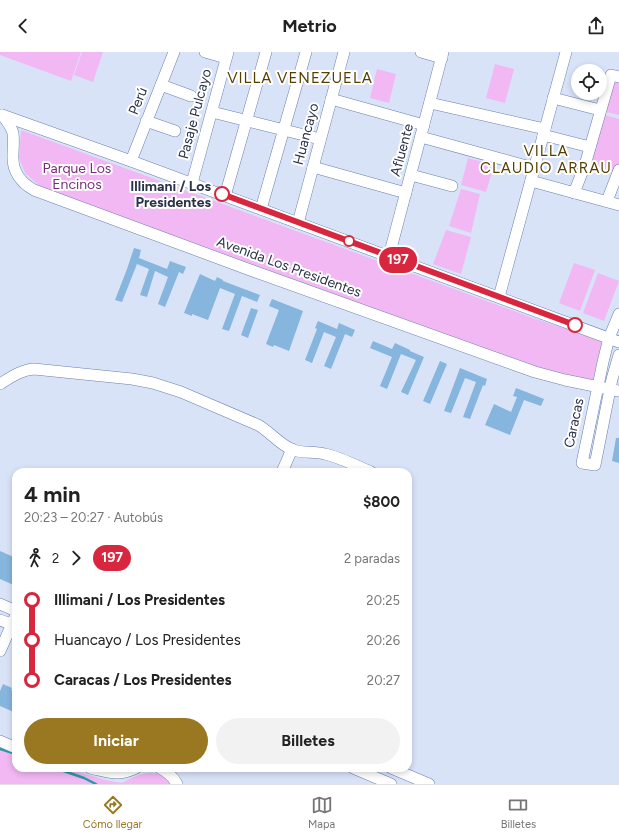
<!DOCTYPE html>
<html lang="es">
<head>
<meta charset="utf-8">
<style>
	body { margin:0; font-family:Figtree,sans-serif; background:#f2f2f2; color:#222; height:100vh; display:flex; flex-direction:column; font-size:15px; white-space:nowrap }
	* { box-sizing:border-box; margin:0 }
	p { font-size:13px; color:#767676 }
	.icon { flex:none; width:22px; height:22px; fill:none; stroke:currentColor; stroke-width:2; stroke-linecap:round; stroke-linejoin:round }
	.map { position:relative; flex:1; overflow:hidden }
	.details { position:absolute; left:12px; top:416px; width:400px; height:304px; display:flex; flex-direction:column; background:#fff; border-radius:12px; box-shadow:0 2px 6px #0003 }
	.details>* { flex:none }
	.badge { padding:0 8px; border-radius:13px; font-size:14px; line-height:26px }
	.tools { position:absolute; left:571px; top:12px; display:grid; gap:8px }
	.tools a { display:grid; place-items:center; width:36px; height:36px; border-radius:50%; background:#fff; box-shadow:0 2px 6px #0003; font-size:20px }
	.map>.badge { position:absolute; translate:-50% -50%; box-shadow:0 0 0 2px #fff }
	.legs { display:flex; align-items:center; gap:6px; height:44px; padding:0 12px; font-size:13px }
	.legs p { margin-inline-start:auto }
	.head { display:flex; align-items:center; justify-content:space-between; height:68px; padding:0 12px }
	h1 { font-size:22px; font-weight:700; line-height:30px }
	.action { display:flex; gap:8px; margin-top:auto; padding:8px 12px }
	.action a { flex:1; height:46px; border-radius:24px; background:#9a7721; color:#fff; font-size:16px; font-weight:700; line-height:46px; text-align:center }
	.action a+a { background:#f2f2f2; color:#222 }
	ul { padding:0 12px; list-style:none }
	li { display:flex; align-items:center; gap:14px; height:40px; font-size:15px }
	li i { display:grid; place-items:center; width:6px; height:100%; margin:0 5px; background:currentColor }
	li i::after { content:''; width:10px; height:10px; margin:-5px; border:3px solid; border-radius:50%; background:#fff }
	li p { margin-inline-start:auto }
	li:first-child i { background:linear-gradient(#0000 50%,currentColor 0) }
	li:last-child i { background:linear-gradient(currentColor 50%,#0000 0) }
	header { display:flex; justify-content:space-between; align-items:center; height:52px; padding:0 12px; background:#fff; font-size:18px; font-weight:700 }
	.tabs { display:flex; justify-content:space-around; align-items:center; height:56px; border-top:1px solid #e0e0e0; background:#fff; font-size:11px; color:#767676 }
	.tabs a { display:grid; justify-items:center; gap:2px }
	.tabs .current { color:#9a7721 }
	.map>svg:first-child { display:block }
	.green { fill:#f1b8f3 }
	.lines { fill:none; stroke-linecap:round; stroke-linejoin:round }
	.stream { stroke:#289aa6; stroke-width:2.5 }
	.building { fill:#86b5de }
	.minor-casing { stroke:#6a80b0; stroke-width:12 }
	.minor { stroke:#fff; stroke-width:11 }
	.line-1-casing { stroke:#fff; stroke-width:9 }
	.line-1 { stroke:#d7263d; stroke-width:6 }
	.stop-1-dot { fill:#fff; stroke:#d7263d; stroke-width:2 }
	.labels { text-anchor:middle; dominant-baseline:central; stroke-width:4; stroke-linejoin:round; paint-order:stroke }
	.street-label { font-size:14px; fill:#293247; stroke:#fff }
	.park-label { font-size:14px; fill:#79297e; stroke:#fff }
	.stop-label { font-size:14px; font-weight:bold; fill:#293247; stroke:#fff; text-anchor:end }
	.neighbourhood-label { font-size:15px; letter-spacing:1px; fill:#563f00; stroke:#fff }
</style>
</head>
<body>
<header><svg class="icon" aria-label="back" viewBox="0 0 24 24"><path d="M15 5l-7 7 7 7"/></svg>Metrio<svg class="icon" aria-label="share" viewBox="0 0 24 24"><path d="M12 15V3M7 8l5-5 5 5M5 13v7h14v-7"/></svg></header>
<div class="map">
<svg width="619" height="732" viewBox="0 0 619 732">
	<rect width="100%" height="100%" fill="#d9e3f8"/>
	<g class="green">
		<polygon points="0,0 81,0 71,29 0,3"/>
		<polygon points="82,0 103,0 93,30 74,23"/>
		<polygon points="495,12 514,17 505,51 486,46"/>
		<polygon points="377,17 396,22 389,51 370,46"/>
		<polygon points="615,29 619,30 619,63 606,60"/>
		<polygon points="601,62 619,67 619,113 617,120 587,112"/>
		<polygon points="21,78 536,267 602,289 592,331 539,317 70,146 42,136 25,121 19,106"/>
		<polygon points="468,106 494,113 486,140 461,133"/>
		<polygon points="461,137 480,142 471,181 449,174"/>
		<polygon points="446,178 471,185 461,222 433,212"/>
		<polygon points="574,211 595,218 580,259 559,251"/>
		<polygon points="598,221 619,229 604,269 583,261"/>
		<path d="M0 695 16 700V716H65L105 728 122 731C138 722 159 713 171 732H0Z"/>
	</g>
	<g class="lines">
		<g class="stream">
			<polyline points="0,697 16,702"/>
			<polyline points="55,716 84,726 96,732"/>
		</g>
	</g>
	<g class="building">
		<polygon points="134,196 141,198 139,206 167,217 170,209 186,215 183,222 179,220 165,255 158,252 168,225 155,219 147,245 140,243 149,217 137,212 122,250 115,248 127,217"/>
		<polygon points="200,222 215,229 217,225 223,228 223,229 260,243 257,250 242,244 229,279 222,277 235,242 220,236 208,268 192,262 192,264 184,261 192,241"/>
		<polygon points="272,247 303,259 289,299 274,293 273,295 266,292 279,258 269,254"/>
		<polygon points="251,256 258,258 248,286 241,283"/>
		<polygon points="318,269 337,277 339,271 355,278 352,285 345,282 331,317 324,314 336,285 324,280 312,311 305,308 317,277 315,276"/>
		<polygon points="373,289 392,297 395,291 410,298 410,299 424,305 408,343 401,340 416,308 401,302 387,337 380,334 392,305 370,296"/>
		<polygon points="440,309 447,312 430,352 423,349"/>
		<polygon points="460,316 487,327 485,334 483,333 470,367 463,365 476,330 465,326 451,361 444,359"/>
		<polygon points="516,336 544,347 541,354 524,348 510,383 485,373 494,352 511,360 517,345 513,344"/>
		<polygon points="616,386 619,386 619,411 612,409"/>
		<polygon points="0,499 16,506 16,534 0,527"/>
		<polygon points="3,632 12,636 11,638 16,640 16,661 0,654 0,639"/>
	</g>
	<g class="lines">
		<g class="minor-casing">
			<g id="minor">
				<polyline points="205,0 226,6"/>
				<polyline points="421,0 442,6"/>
				<polyline points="161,33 191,44"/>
				<polyline points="553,46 600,58"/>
				<polyline points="331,47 424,73"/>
				<polyline points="430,51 545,77"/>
				<polyline points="212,60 320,87"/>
				<path d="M2 63C7 69 11 74 13 81 14 89 13 96 13 103 12 119 21 131 34 138L253 219 535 320 565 328 619 339"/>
				<polyline points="2,63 131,109 619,290"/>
				<polyline points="146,69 175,79"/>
				<polyline points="543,83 590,95"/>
				<polyline points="421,85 534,116"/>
				<polyline points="131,109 174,0"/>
				<polyline points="313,115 406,141"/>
				<polyline points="411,123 452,134"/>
				<polyline points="531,129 619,153"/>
				<polyline points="192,131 228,0"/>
				<polyline points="574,141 585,113 611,23 619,25"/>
				<polyline points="225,144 266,0"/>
				<polyline points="607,149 619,118"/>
				<polyline points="261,157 306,0"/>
				<polyline points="298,171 344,0"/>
				<polyline points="389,204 443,0"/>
				<polyline points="499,245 566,0"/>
				<polyline points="619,262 609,286 603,310 582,411 595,413 612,327 619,303"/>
				<path d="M0 332C11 325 21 318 34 317L132 327 153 331 181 340 258 373C269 379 278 391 291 397 301 402 313 399 325 402 339 405 357 414 371 420"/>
				<polyline points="282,420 292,397"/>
				<polyline points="0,552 16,559"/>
				<polyline points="0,568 16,574"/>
				<polyline points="0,599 16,563"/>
				<polyline points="0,689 16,696"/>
				<path d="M90 716C109 720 117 725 136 716"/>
				<path d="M160 716C168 720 173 725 177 732"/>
				<polyline points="353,716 391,732"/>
				<polyline points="391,716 429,732"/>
			</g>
		</g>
		<use href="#minor" class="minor"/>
	</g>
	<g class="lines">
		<g class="line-1-casing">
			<polyline id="line-1" points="222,142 575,273"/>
		</g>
		<use href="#line-1" class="line-1"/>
	</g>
	<g class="stop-1-dot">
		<circle cx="222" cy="142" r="7"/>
		<circle cx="349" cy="189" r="5"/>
		<circle cx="575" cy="273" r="7"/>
	</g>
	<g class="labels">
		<g class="street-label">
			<text transform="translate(138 49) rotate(-68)">Perú</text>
			<text transform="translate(195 62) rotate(-75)">Pasaje Pulcayo</text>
			<text transform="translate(306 82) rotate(-75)">Huancayo</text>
			<text transform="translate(402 98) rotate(-75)">Afluente</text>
			<text transform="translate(289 215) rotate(20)">Avenida Los Presidentes</text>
			<text transform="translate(574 371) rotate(-78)">Caracas</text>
		</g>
		<g class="park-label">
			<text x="77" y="116">Parque Los<tspan x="77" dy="16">Encinos</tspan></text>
		</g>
		<g class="stop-label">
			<text x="211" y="134">Illimani / Los<tspan x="211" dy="16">Presidentes</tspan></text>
		</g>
		<g class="neighbourhood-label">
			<text x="300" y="26">VILLA VENEZUELA</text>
			<text x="546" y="99">VILLA<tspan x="546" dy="17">CLAUDIO ARRAU</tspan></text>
		</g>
	</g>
</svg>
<div class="tools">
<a><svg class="icon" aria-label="locate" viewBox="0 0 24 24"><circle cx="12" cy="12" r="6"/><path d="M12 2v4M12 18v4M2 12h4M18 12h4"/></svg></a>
</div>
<b class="badge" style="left:398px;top:208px;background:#d7263d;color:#fff">197</b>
<section class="details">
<div class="head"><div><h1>4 min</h1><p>20:23 – 20:27 · Autobús</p></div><b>$800</b></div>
<div class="legs"><svg class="icon" aria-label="walk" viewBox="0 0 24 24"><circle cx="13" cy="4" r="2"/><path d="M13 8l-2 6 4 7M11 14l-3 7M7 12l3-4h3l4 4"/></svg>2<svg class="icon" aria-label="forward" viewBox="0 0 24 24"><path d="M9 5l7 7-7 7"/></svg><b class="badge" style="background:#d7263d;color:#fff">197</b><p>2 paradas</p></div>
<ul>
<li><i style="color:#d7263d"></i><b>Illimani / Los Presidentes</b><p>20:25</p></li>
<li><i style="color:#d7263d"></i><span>Huancayo / Los Presidentes</span><p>20:26</p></li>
<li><i style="color:#d7263d"></i><b>Caracas / Los Presidentes</b><p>20:27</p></li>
</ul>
<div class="action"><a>Iniciar</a><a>Billetes</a></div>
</section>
</div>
<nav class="tabs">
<a class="current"><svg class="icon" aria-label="directions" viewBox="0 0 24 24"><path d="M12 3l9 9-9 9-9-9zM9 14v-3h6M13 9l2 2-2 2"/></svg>Cómo llegar</a>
<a><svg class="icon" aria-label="map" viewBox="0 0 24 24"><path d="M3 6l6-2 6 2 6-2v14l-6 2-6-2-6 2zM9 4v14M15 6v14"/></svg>Mapa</a>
<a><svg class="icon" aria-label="tickets" viewBox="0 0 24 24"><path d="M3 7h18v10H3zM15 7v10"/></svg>Billetes</a>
</nav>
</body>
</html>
